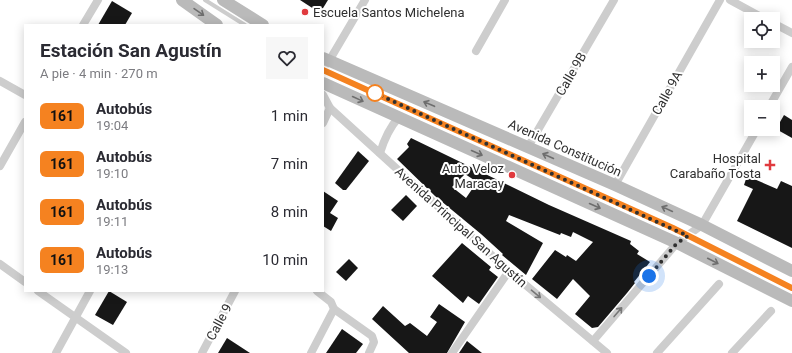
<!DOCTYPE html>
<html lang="es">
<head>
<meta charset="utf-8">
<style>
	body { margin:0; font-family:Roboto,sans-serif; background:#f7f7f7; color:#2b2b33; height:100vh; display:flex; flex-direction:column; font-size:15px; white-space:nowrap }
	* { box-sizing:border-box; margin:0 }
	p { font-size:13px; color:#7c7c81 }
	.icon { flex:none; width:22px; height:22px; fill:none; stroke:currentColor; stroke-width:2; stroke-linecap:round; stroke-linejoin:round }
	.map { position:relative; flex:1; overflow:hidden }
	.drawer { position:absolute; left:24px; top:24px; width:300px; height:268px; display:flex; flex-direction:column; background:#fff; border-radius:0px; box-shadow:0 2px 10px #0003 }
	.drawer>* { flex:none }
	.badge { padding:0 8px; border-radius:6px; font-size:14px; line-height:26px }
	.buttons { position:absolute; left:744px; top:12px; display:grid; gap:8px }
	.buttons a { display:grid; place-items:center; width:36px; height:36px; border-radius:0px; background:#fff; box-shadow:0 2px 10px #0003; font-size:20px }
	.you { position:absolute; width:20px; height:20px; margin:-10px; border:3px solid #fff; border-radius:50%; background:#1a73e8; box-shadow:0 0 0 6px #1a73e833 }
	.map>.badge { position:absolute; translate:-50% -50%; box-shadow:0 0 0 2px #fff }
	.round { display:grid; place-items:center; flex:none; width:42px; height:42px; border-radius:0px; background:#f7f7f7 }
	.summary { display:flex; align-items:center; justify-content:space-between; height:68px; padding:0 16px }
	h1 { font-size:19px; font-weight:700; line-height:30px }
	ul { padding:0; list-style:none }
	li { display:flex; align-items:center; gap:12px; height:48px; padding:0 16px }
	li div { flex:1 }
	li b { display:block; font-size:15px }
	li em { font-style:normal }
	li .badge { min-width:44px; font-weight:700; text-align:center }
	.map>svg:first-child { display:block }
	.building { fill:#171717; fill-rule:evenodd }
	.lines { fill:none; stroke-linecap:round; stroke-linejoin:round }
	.lane { stroke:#cdcdcd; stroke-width:4 }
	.street { stroke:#cdcdcd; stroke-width:8 }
	.secondary { stroke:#bababa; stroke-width:12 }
	.oneway { stroke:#6e6e6e }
	.oneway2 { stroke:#777 }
	.line-casing { stroke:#fff; stroke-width:9 }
	.line { stroke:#f58220; stroke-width:6 }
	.walk { stroke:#303030; stroke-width:4; stroke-dasharray:0 7.2 }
	.poi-dot { fill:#e03a3e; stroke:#fff; stroke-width:1.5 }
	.stop-dot { fill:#fff; stroke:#f58220; stroke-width:2 }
	.labels { text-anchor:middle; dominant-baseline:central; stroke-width:4; stroke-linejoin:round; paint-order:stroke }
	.poi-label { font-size:13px; fill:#303030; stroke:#fff; text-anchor:end }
	.street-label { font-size:13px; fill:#303030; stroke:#fff }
</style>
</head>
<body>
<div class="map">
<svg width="792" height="353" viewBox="0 0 792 353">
	<rect width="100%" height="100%" fill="#fff"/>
	<g class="building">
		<polygon points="300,0 328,0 320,13"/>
		<polygon points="112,1 132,13 125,25 98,25"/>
		<polygon points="784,115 792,120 792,138 776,129"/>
		<path d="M411 138 549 205 631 241 630 244 639 251 637 254 650 262 634 282 635 283 627 293 598 327 592 328 575 314 590 296 573 279 557 299 532 279 555 250 566 257 567 255 576 261 593 242 573 232 571 237 561 233 560 235 509 215 506 221 543 243 526 275 502 255 503 254 481 234 435 196 397 159 409 147 407 144ZM465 174 477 182 466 198 452 187Z"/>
		<polygon points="358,151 369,161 346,190 343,190 335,183"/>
		<polygon points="747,176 777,189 781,181 792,186 792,248 737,221 753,189 744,185"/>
		<polygon points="323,191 338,201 330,213 338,218 331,231 323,226"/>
		<polygon points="406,195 417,206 403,221 391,210"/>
		<polygon points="462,243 491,267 489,270 498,277 479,304 468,296 463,303 432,276"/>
		<polygon points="349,259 358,268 346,281 336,272"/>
		<polygon points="109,291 127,302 113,325 95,315"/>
		<polygon points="439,304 465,322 447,353 409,353 372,319 383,306 405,326 410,323 427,336 437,322 430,317"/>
		<polygon points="342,329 363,344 356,353 326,353"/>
		<polygon points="227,338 250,353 218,353"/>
		<polygon points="467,341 482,353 459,353"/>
	</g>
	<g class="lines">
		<g class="lane">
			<polyline points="205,0 245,25"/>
			<polyline points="323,70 673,228 792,288"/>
		</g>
		<g class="street">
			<polyline points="730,0 765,19"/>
			<polyline points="773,23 792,33"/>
			<polyline points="83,25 98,0"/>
			<polyline points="476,51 505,0"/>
			<polyline points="323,68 329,61 365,0"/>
			<polyline points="0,81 25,95"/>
			<polyline points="323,95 330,108 509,271 607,353"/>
			<polyline points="769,107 792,67"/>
			<polyline points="323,123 330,108"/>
			<polyline points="528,147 614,0"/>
			<path d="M380 153C384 140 389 128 399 117"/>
			<polyline points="0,166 25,122"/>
			<polyline points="615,185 720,0"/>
			<polyline points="0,264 25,282"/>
			<polyline points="38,291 126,353"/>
			<polyline points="334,309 372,336 374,342 369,353"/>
			<polyline points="593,341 677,243 702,225 757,129"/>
			<polyline points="56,353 90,291"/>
			<polyline points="202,353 235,291"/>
			<polyline points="311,353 334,309 331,302 317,291"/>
			<polyline points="452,353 509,271"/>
			<polyline points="657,353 719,284"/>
			<polyline points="732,353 771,311"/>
		</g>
		<g class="secondary">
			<polyline points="182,0 217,25"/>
			<polyline points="223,0 263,25"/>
			<polyline points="323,58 615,185 702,225 792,271"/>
			<polyline points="323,83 677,243 792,301"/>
		</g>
	</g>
	<defs><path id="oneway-shaft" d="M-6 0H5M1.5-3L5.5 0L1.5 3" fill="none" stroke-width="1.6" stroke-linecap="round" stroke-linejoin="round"/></defs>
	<g class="oneway">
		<use href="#oneway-shaft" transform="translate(199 12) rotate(35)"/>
		<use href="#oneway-shaft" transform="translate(358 99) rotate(25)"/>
		<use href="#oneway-shaft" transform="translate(429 104) rotate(-157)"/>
		<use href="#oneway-shaft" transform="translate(477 153) rotate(24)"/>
		<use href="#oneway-shaft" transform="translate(548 156) rotate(-156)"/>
		<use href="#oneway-shaft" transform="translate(595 206) rotate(24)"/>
		<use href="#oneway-shaft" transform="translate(667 209) rotate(-155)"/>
		<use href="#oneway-shaft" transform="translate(713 261) rotate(27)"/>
	</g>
	<g class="oneway2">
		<use href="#oneway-shaft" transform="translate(536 294) rotate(40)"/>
		<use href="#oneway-shaft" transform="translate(618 312) rotate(-49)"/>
	</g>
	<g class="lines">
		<g class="line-casing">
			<polyline id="line" points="323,70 673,228 792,288"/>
		</g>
		<use href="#line" class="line"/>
		<polyline class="walk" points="375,93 688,236 677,243 649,276"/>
	</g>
	<g class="poi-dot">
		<circle cx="305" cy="12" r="4"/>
		<path d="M768 159h4v4h4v4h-4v4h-4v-4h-4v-4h4z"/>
		<circle cx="512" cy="175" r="4"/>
	</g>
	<circle class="stop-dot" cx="375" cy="93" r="8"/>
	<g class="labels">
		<g class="poi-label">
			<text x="313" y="12" text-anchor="start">Escuela Santos Michelena</text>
			<text x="761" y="158">Hospital<tspan x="761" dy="15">Carabaño Tosta</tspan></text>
			<text x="504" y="168">Auto Veloz<tspan x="504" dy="15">Maracay</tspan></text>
		</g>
		<g class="street-label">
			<text transform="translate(571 74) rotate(-60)">Calle 9B</text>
			<text transform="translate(667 93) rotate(-61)">Calle 9A</text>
			<text transform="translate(565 148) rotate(24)">Avenida Constitución</text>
			<text transform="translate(461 227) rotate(42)">Avenida Principal San Agustín</text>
			<text transform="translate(219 322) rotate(-62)">Calle 9</text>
		</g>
	</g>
</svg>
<div class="buttons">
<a><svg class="icon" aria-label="locate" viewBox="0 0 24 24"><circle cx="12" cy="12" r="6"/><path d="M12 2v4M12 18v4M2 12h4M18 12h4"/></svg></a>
<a>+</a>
<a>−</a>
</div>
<div class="you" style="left:649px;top:276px"></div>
<section class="drawer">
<div class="summary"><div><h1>Estación San Agustín</h1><p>A pie · 4 min · 270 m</p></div><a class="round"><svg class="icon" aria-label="heart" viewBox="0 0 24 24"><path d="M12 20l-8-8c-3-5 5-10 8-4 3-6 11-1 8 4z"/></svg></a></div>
<ul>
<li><span class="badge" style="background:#f58220;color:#111">161</span><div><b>Autobús</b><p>19:04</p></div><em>1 min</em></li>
<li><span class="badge" style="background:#f58220;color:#111">161</span><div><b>Autobús</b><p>19:10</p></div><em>7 min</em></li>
<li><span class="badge" style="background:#f58220;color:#111">161</span><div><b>Autobús</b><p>19:11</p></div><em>8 min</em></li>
<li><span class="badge" style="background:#f58220;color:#111">161</span><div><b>Autobús</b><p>19:13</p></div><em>10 min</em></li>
</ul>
</section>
</div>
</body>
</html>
